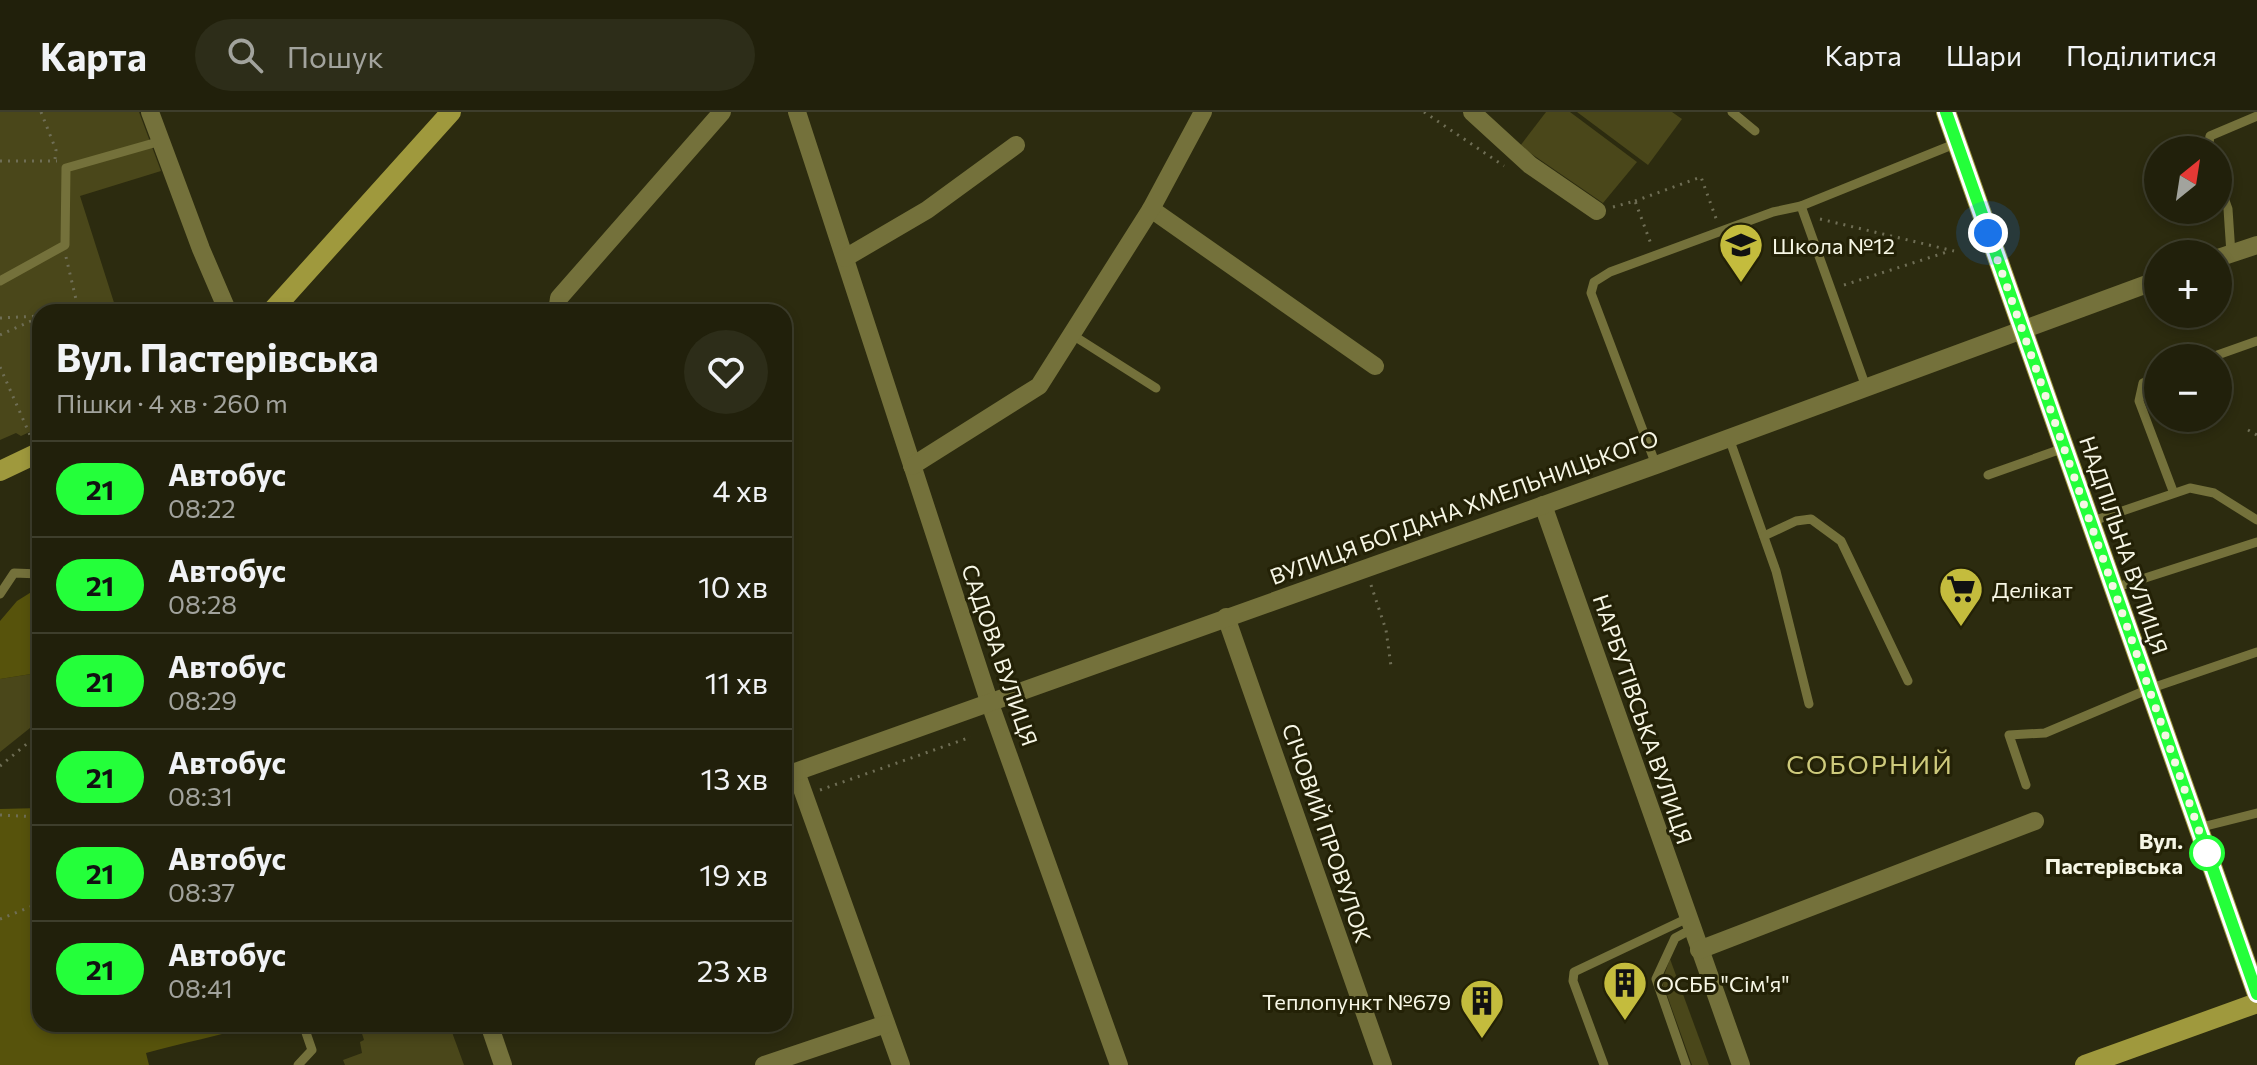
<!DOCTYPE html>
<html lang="uk">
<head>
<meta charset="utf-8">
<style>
	body { margin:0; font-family:Commissioner,sans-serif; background:#2d2d19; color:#f1f3f6; height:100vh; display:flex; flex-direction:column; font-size:30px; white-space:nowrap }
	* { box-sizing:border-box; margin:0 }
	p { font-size:26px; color:#a2a39d }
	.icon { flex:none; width:44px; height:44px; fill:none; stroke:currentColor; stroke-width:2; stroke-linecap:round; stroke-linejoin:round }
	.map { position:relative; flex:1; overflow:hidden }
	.panel { position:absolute; left:32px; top:192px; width:760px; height:728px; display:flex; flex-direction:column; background:#21200b; border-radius:24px; box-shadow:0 4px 12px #0003,0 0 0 2px #3e3e2c }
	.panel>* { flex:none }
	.badge { padding:0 16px; border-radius:26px; font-size:28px; line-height:52px }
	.needle { width:52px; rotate:30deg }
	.tools { position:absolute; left:2144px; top:24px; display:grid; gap:16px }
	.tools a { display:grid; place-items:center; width:88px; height:88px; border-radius:50%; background:#21200b; box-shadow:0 4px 12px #0003,0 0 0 2px #3e3e2c; font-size:40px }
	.you { position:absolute; width:40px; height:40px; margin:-20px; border:6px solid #fff; border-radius:50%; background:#1a73e8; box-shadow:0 0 0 12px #1a73e833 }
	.map>.badge { position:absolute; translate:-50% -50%; box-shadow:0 0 0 4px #fff }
	.round { display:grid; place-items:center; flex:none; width:84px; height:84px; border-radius:42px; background:#2d2d19 }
	.head { display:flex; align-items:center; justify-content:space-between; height:136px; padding:0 24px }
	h1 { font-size:38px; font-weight:700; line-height:60px }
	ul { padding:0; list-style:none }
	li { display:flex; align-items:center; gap:24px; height:96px; padding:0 24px; border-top:2px solid #3e3e2c }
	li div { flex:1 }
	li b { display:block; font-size:30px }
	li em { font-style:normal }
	li .badge { min-width:88px; font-weight:700; text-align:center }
	header { display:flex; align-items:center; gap:48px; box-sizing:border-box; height:112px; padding:0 40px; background:#21200b; border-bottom:2px solid #3e3e2c }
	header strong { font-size:38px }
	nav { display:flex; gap:44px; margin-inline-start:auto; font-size:28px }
	.search { width:560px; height:72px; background:#2d2d19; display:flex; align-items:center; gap:20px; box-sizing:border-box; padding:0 28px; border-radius:44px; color:#a2a39d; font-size:30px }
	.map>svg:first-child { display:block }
	.green { fill:#4a471a }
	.forest { fill:#57530c }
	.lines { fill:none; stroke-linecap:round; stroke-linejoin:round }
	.path { stroke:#6f6e55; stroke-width:3; stroke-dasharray:2 6; stroke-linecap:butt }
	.lane { stroke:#74713b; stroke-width:9 }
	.street { stroke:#74713b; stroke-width:18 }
	.secondary { stroke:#9f993d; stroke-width:20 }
	.line-casing { stroke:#fff; stroke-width:18 }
	.line { stroke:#24ff3a; stroke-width:12 }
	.walk { stroke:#f6f6e5; stroke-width:8; stroke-dasharray:0 14.4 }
	.stop-dot { fill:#fff; stroke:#24ff3a; stroke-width:4 }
	.labels { text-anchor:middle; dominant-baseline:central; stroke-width:6; stroke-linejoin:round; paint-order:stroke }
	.poi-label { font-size:22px; fill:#f6f6e5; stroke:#232106; text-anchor:start }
	.street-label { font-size:22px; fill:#f6f6e5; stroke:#232106 }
	.stop-label { font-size:22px; font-weight:bold; fill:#f6f6e5; stroke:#232106; text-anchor:end }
	.quarter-label { font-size:26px; letter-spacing:2px; fill:#ceca7c; stroke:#232106 }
</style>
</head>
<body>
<header>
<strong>Карта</strong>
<div class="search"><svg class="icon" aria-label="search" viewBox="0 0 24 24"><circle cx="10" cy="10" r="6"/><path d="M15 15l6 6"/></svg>Пошук</div>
<nav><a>Карта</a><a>Шари</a><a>Поділитися</a></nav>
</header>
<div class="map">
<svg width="2257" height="953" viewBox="0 0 2257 953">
	<rect width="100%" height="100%" fill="#2c2b0f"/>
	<g class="green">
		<polygon points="0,0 139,0 161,59 80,84 117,200 40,200 40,315 21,324 16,321 0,328"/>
		<polygon points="1546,0 1570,0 1637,50 1603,91 1520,34"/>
		<polygon points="1577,0 1672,0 1682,7 1648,53"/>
		<polygon points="31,562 40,565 40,608 0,640 0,567"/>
		<polygon points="1670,847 1709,953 1692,953 1662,869"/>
		<polygon points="359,912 449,912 464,953 345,953 343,948 362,941 360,930 364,928"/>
	</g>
	<g class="forest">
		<polygon points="33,479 40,479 40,565 31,562 0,567 0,509 17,489"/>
		<path d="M40 696V912H254C223 924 180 931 146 941L149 953H0V697Z"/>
	</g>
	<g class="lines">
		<g class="path">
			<polyline points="41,0 56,38 55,47"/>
			<polyline points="1424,0 1504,54"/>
			<polyline points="0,49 57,49"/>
			<polyline points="1635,89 1701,65 1717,109"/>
			<polyline points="1613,95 1635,89 1651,132"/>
			<polyline points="1820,107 1954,139"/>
			<polyline points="66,145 79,200"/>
			<polyline points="1844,173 1947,140"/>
			<polyline points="0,206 40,204"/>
			<polyline points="0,223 40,205"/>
			<polyline points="0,255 30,323"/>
			<polyline points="2248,318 2257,323"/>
			<polyline points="1371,473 1386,518 1391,554"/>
			<polyline points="0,654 40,621"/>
			<polyline points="820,678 971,625"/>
			<polyline points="0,703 40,705"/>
			<polyline points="0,807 40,791"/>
		</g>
		<g class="lane">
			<polyline points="1732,0 1755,19"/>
			<polyline points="2208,38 2210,24 2257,4"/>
			<polyline points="2218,69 2228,97 2231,142"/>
			<polyline points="1801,94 1866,275"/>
			<polyline points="0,169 65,133 66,56 161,29"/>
			<polyline points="1074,224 1156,276"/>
			<polyline points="2209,246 2257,229"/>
			<polyline points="2158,265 2143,271 2139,289 2173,379"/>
			<polyline points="1729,326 1776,459 1809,592"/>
			<polyline points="1656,353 1591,181 1594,170 1610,160 1773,100 1801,94 1957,31"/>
			<polyline points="1988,363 2064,336"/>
			<polyline points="2090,410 2190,376 2214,381 2257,408"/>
			<polyline points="1764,424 1796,409 1811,407 1841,429 1908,569"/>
			<polyline points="2114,476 2257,430"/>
			<polyline points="0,482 14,461 40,462"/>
			<polyline points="2026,673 2009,623 2045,621 2149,577 2257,540"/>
			<polyline points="2198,716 2257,701"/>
			<polyline points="298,953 312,938 303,912"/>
			<polyline points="1604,953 1573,869 1574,860 1688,806"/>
			<polyline points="1686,953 1656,867 1675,826 1692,817"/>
		</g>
		<g class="street">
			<polyline points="150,0 201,137 228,200"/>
			<polyline points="797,0 989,589 1119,953"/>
			<polyline points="1472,0 1530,53 1597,99"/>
			<polyline points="1151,97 1375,254"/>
			<polyline points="845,146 927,98 1016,33"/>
			<polyline points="2218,146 2257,133"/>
			<polyline points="557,200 559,186 722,0"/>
			<polyline points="912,354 1039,274 1151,97 1203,0"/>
			<polyline points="1543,393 1741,953"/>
			<polyline points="1226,505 1383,953"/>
			<polyline points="796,660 901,953"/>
			<polyline points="784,664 1656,353 2158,168"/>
			<polyline points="1699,838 2035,709"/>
			<polyline points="489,912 503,953"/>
			<polyline points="764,953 886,912"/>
		</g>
		<g class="secondary">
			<polyline points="1946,0 2257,882"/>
			<polyline points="271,200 451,0"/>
			<polyline points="0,359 40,340"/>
			<polyline points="2085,953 2257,891"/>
		</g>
	</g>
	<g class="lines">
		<g class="line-casing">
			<polyline id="line" points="1946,0 2257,882"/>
		</g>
		<use href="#line" class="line"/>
		<polyline class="walk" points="1988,121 2207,741"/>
	</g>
	<defs>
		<g id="school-pin" transform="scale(2.3)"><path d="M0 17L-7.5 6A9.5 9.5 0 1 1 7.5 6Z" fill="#c4bc3d" stroke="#232106"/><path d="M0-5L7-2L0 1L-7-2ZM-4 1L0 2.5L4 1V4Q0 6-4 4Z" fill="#111"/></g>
		<g id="supermarket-pin" transform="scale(2.3)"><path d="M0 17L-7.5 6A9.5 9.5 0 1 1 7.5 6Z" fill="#c4bc3d" stroke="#232106"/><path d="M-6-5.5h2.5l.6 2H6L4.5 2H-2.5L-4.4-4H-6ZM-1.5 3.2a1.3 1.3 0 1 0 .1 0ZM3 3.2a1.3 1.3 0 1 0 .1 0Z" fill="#111"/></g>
		<g id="building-pin" transform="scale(2.3)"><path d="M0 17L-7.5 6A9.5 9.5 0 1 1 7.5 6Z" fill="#c4bc3d" stroke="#232106"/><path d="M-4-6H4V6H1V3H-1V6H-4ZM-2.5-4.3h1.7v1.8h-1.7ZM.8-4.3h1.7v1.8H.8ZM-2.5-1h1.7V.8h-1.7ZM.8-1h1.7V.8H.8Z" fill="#111"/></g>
	</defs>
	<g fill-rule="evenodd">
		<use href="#school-pin" x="1741" y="133"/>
		<use href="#supermarket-pin" x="1961" y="477"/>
		<use href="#building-pin" x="1625" y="871"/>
		<use href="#building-pin" x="1482" y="889"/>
	</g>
	<circle class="stop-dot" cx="2207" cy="741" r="16"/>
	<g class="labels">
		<g class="poi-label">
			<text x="1772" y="133">Школа №12</text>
			<text x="1992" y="477">Делікат</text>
			<text x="1656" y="871">ОСББ "Сім'я"</text>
			<text x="1451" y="889" text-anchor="end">Теплопункт №679</text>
		</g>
		<g class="street-label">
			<text transform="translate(1464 395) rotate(-20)">ВУЛИЦЯ БОГДАНА ХМЕЛЬНИЦЬКОГО</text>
			<text transform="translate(2124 433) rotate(71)">НАДПІЛЬНА ВУЛИЦЯ</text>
			<text transform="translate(1000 543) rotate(71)">САДОВА ВУЛИЦЯ</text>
			<text transform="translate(1643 607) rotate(71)">НАРБУТІВСЬКА ВУЛИЦЯ</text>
			<text transform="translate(1327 721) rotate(71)">СІЧОВИЙ ПРОВУЛОК</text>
		</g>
		<g class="stop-label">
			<text x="2183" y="728">Вул.<tspan x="2183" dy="25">Пастерівська</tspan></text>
		</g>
		<g class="quarter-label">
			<text x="1870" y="651">СОБОРНИЙ</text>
		</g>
	</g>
</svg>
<div class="tools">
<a><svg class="needle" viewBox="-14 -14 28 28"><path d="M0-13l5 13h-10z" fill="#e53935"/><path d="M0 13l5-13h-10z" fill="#a2a39d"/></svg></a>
<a>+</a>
<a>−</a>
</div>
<div class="you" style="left:1988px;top:121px"></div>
<section class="panel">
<div class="head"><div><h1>Вул. Пастерівська</h1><p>Пішки · 4 хв · 260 m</p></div><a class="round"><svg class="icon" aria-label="heart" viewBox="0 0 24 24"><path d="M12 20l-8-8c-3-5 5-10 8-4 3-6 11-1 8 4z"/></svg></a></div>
<ul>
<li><span class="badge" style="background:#24ff3a;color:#111">21</span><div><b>Автобус</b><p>08:22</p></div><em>4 хв</em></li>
<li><span class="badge" style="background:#24ff3a;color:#111">21</span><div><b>Автобус</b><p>08:28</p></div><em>10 хв</em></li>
<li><span class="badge" style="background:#24ff3a;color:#111">21</span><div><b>Автобус</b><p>08:29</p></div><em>11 хв</em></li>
<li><span class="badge" style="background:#24ff3a;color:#111">21</span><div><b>Автобус</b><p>08:31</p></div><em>13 хв</em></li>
<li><span class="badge" style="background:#24ff3a;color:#111">21</span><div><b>Автобус</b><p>08:37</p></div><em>19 хв</em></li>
<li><span class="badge" style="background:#24ff3a;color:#111">21</span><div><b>Автобус</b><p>08:41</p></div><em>23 хв</em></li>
</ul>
</section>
</div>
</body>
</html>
